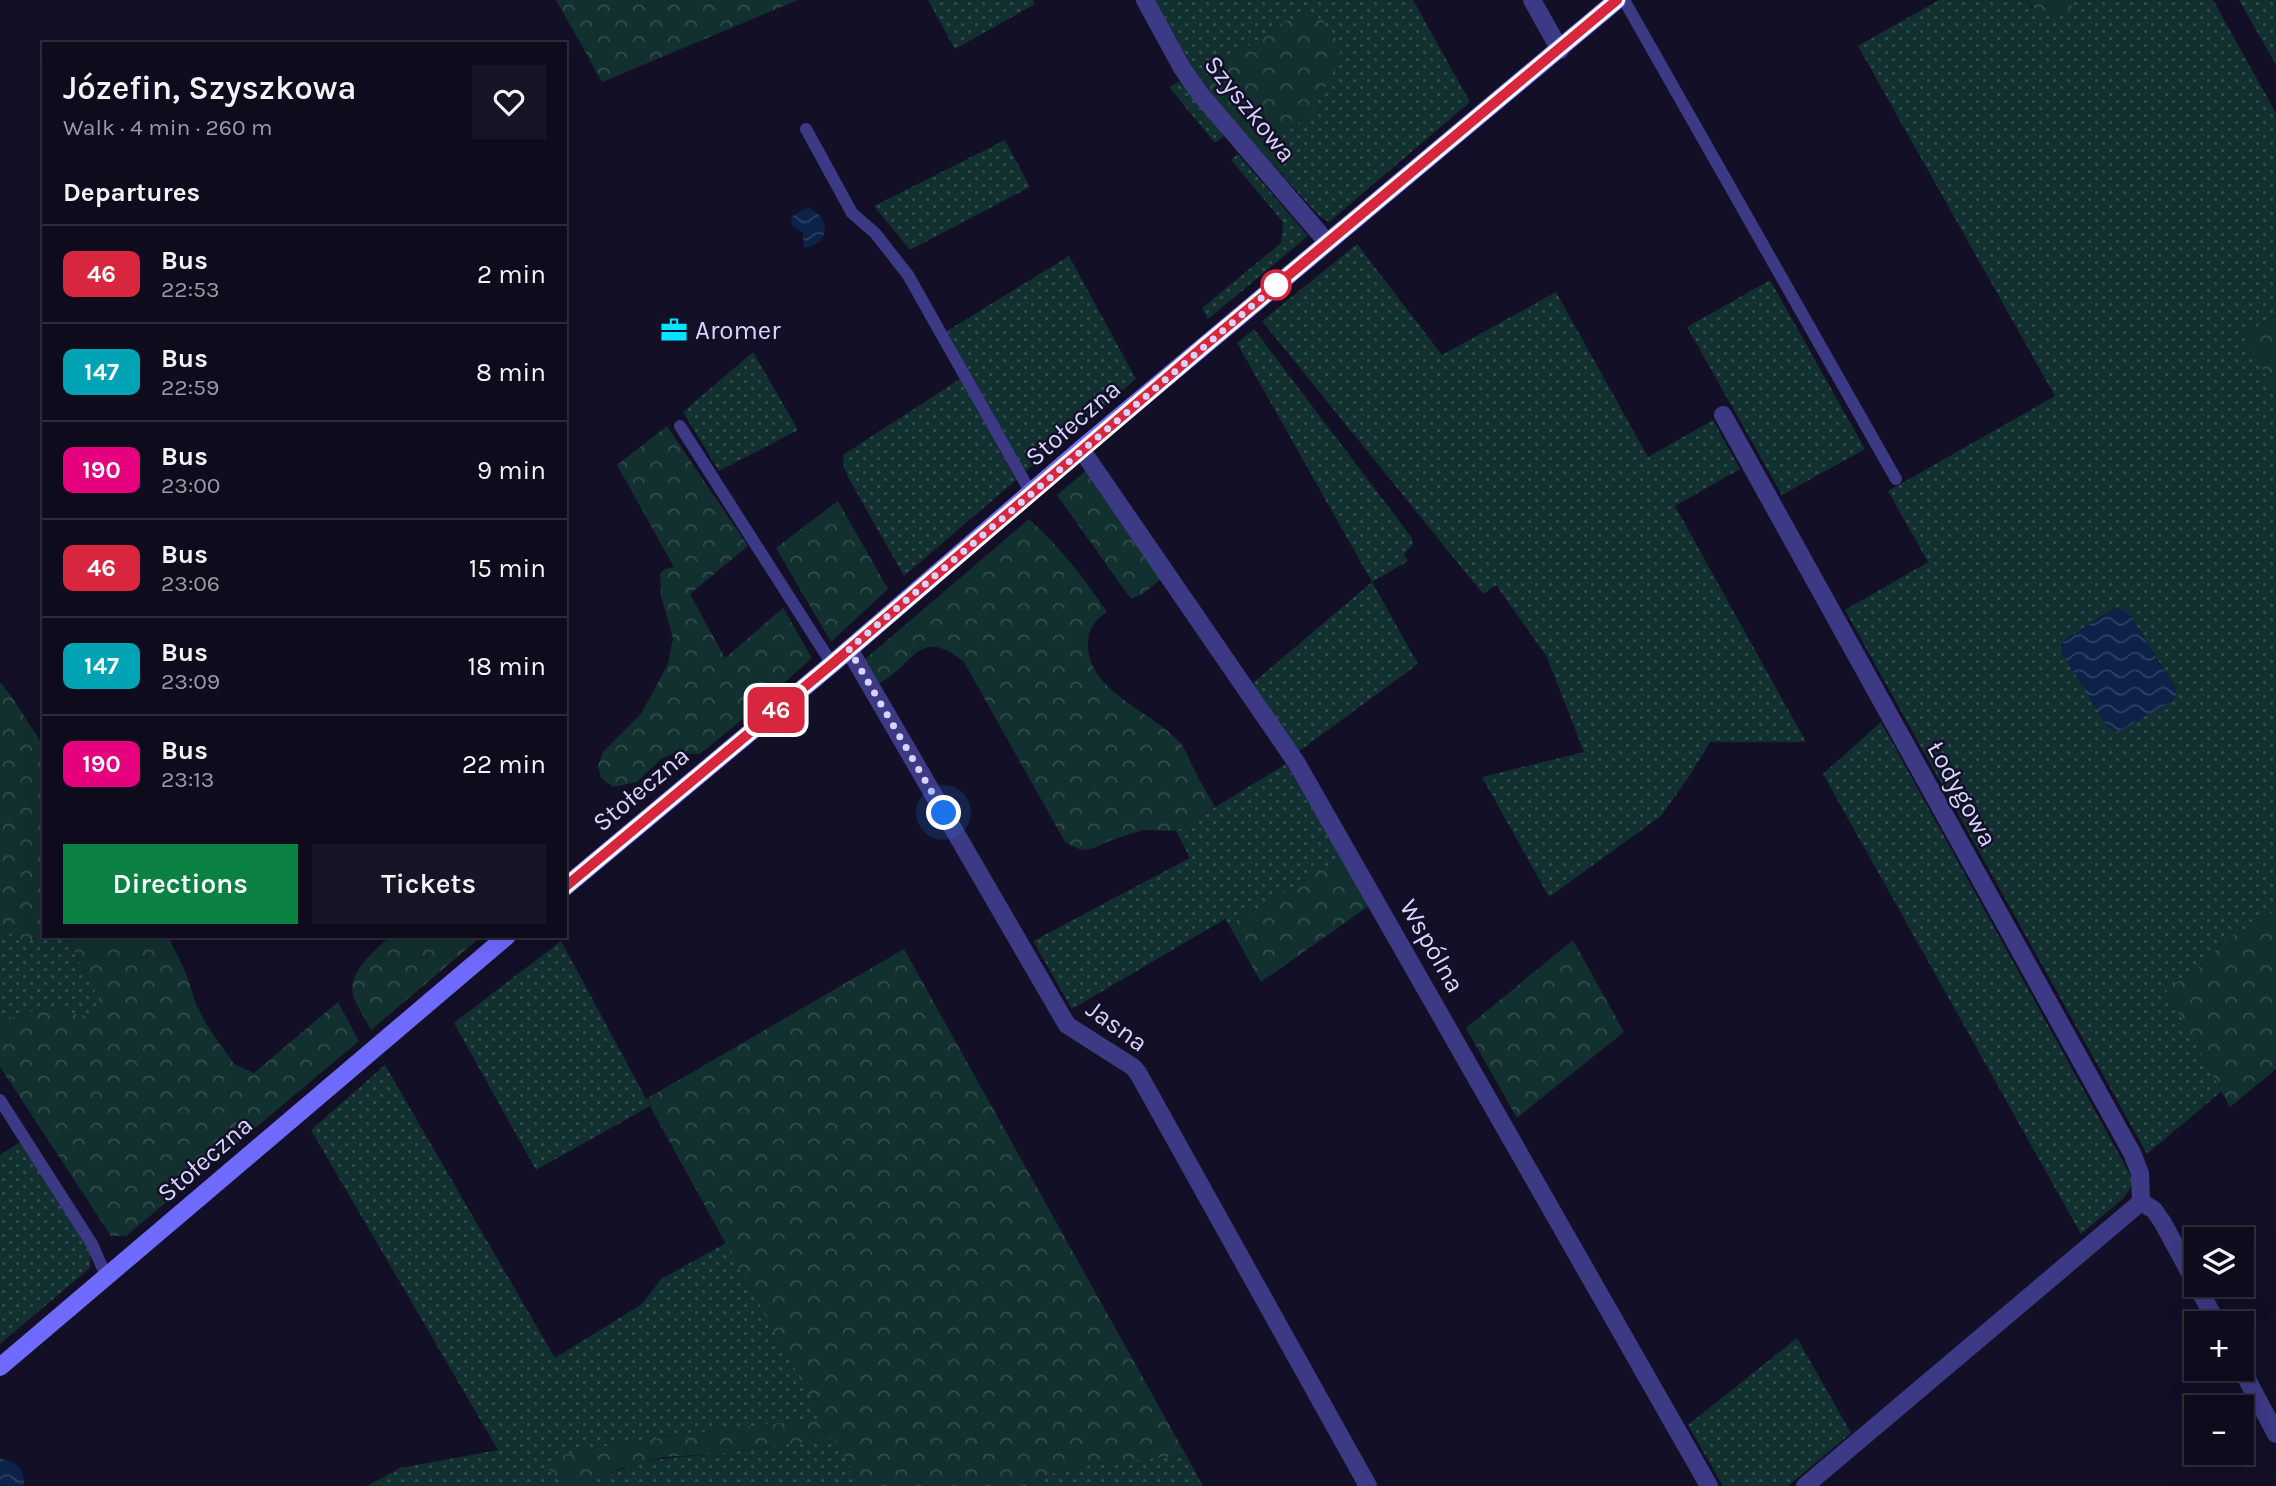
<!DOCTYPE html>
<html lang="en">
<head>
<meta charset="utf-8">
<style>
	body { margin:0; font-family:Karla,sans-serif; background:#171425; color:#f1f3f6; height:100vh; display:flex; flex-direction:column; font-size:26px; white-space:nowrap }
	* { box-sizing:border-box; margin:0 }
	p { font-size:23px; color:#9b9ba3 }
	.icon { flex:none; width:38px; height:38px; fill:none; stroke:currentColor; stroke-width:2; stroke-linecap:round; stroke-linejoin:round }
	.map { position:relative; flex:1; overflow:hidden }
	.panel { position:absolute; left:42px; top:42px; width:525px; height:896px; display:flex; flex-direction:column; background:#0e0b1c; border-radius:0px; box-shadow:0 7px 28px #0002,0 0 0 2px #2e2b3b }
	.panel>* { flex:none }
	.badge { padding:0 14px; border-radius:10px; font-size:24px; line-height:46px }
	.controls { position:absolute; left:2184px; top:1227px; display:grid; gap:14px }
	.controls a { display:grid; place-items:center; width:70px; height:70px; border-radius:0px; background:#0e0b1c; box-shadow:0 7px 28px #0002,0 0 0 2px #2e2b3b; font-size:35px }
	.you { position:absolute; width:35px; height:35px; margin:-18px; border:5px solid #fff; border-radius:50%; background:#1a73e8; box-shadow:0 0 0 10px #1a73e833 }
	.map>.badge { position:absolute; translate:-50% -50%; box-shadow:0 0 0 4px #fff }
	h2 { padding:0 21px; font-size:26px; line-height:63px }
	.round { display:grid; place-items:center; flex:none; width:74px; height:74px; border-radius:0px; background:#171425 }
	.summary { display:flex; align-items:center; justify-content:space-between; height:119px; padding:0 21px }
	h1 { font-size:33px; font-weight:600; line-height:52px }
	.action { display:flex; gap:14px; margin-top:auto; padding:14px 21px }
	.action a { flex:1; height:80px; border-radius:0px; background:#0b8043; color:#fff; font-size:28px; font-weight:600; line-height:80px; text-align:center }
	.action a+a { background:#171425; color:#f1f3f6 }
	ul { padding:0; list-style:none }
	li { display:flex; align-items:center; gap:21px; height:98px; padding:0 21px; border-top:2px solid #2e2b3b }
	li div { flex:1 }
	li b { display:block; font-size:26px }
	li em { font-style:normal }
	li .badge { min-width:77px; font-weight:700; text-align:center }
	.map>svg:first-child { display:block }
	.grass { fill:url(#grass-dots); fill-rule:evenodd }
	.forest { fill:url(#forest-crowns) }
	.water { fill:url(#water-waves) }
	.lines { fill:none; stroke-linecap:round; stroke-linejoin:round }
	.lane { stroke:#3d3a85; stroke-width:12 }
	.street { stroke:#3d3a85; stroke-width:18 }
	.secondary { stroke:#6f6bff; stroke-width:18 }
	.line-casing { stroke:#fff; stroke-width:16 }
	.line { stroke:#d7263d; stroke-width:10 }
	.walk { stroke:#d9d4ff; stroke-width:7; stroke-dasharray:0 12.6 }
	.stop-dot { fill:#fff; stroke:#d7263d; stroke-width:3.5 }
	.labels { text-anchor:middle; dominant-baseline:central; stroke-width:5; stroke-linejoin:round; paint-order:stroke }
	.street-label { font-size:26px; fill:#d9d4ff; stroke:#130f26 }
	.poi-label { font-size:26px; fill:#d9d4ff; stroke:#130f26; text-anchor:start }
</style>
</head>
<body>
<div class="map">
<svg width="2276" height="1486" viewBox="0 0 2276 1486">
	<defs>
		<pattern id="grass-dots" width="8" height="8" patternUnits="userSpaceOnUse" patternTransform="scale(1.75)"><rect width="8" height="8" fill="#12302f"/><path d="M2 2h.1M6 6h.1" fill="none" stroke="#344d4e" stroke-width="1.8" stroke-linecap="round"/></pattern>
		<pattern id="forest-crowns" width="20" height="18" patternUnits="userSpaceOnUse" patternTransform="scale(1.75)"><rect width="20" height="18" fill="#12302f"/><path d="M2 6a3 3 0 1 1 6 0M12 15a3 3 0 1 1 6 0" fill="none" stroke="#344d4e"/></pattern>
		<pattern id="water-waves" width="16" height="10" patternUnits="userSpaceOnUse" patternTransform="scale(1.75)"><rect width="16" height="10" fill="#0c2248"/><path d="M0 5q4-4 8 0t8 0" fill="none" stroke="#2f4163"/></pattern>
	</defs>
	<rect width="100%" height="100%" fill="#130f26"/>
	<g class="grass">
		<polygon points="928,0 1033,0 1035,4 955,49"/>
		<polygon points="1155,0 1413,0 1470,102 1329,222 1319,216 1262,152 1311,112 1340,52 1335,36 1321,19 1289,19 1227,61 1201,83"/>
		<path d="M1939 0H2026L2032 8 2071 9V0H2213L2276 113V316L2243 335 2276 390V910L2257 924 2227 938 2204 964 2166 989 2223 1090 2147 1154 1845 610 1928 562 1888 491 2055 396 1858 46ZM2115 608 2130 615 2176 689V696L2109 728 2062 653 2061 646 2063 641Z"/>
		<polygon points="2239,0 2276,0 2276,65"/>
		<polygon points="1180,81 1224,136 1215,143 1169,87"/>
		<polygon points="1005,140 1030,187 910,250 874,206"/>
		<polygon points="1238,154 1308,236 1208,319 1202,308 1281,243 1283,222 1231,160"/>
		<polygon points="1357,244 1442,355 1556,292 1648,457 1713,420 1740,469 1675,506 1806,742 1710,742 1690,775 1661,816 1549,897 1482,777 1584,752 1547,657 1496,585 1483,594 1262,321"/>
		<polygon points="1069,256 1136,379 1025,472 947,331"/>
		<polygon points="1770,280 1865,449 1782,495 1687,327"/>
		<polygon points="1254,329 1412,538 1413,544 1404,554 1408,561 1372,582 1418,664 1298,752 1253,683 1372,582 1237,343"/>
		<polygon points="753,352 798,430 719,471 683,412"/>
		<polygon points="960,379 1016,480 904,576 848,477 844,467 843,455"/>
		<polygon points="1881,722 2131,1176 2133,1183 2124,1198 2081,1234 1823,774"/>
		<polygon points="1286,764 1342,858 1229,925 1225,919 1072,1009 1033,941 1190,858 1176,831"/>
		<polygon points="0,927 21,940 68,939 99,998 98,1008 86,1016 45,1007 4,1021 0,1016"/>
		<polygon points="561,941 650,1106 536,1170 454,1023"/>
		<path d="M385 1065 555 1358 642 1304 661 1279 726 1243 823 1418 686 1434 582 1450 604 1477C642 1457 674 1458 715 1454 755 1450 794 1442 834 1438L861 1486H367L400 1468 498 1450 311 1130Z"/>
		<polygon points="20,1142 91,1249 90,1268 0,1344 0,1155"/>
		<polygon points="1797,1338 1851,1433 1788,1486 1723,1486 1688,1425"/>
		<path d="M1186 1455 1203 1486H1027C1053 1462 1148 1460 1186 1455Z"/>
	</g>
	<g class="forest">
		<polygon points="556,0 798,0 602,82"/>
		<path d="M2026 0H2071L2072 9C2057 24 2038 15 2026 0Z"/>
		<polygon points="1306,16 1322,19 1335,36 1340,52 1336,68 1311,113 1262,152 1201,83 1227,61 1289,19"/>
		<polygon points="2276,316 2276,390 2275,390 2243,335"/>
		<polygon points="667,426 748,546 690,594 725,658 783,608 812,658 755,709 700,754 674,753 661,759 637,782 613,787 601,778 598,766 603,752 641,714 668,664 673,638 661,596 660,573 665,569 674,567 617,465"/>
		<polygon points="1088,469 1161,579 1144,593 1131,599 1057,495"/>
		<polygon points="838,501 888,589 831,642 776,548"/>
		<path d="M1029 519C1061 548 1083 577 1107 612 1096 619 1088 628 1088 642 1086 693 1155 711 1182 745 1187 752 1190 762 1194 769 1200 782 1208 794 1215 807L1176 831 1143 830 1109 841 1095 848 1081 850 1065 842 964 662C917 624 914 667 878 684L864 660Z"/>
		<polygon points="0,682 14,700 44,747 44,936 168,936 186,973 196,1004 208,1027 234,1064 254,1073 338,1002 359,1041 126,1236 111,1236 0,1067 0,1016 4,1021 45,1007 86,1016 98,1008 99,998 68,939 21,940 0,927"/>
		<polygon points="1342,858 1370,905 1261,982 1229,925"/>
		<polygon points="2276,910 2276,1069 2230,1107 2166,989 2204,964 2227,938 2257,924"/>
		<path d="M391 936H482L371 1030C366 1019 356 1006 353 995 348 971 375 950 391 936Z"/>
		<polygon points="1573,940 1624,1032 1517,1118 1466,1028"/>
		<path d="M904 949 1186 1455C1148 1460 1054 1462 1027 1486H861L834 1438 715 1454 664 1457 621 1468 604 1477 581 1484 558 1480 547 1467 564 1455 582 1450 686 1434 822 1418 646 1099Z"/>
	</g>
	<g class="water">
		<path d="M808 207C831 218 831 244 804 248L803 233 792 226 791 217Z"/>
		<polygon points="2116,608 2122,609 2130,615 2176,690 2176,696 2172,701 2118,732 2109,728 2104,722 2062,653 2063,641"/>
		<path d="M0 1459C17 1460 24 1470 24 1486H0Z"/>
	</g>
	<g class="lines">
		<g class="lane">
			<polyline points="1624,0 1896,479"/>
			<polyline points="806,129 852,213 875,233 908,275 1031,493"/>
			<polyline points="680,426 832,664"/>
			<polyline points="0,1100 92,1244 107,1278"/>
		</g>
		<g class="street">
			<polyline points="1145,0 1182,68 1200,94 1327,242"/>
			<polyline points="1532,0 1560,50"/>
			<polyline points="1723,415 2132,1153 2140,1173 2141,1202"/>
			<polyline points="1081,449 1296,762 1709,1486"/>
			<polyline points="849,649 1067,1025 1133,1067 1138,1073 1368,1486"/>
			<polyline points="2141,1202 2154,1210 2163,1223 2217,1323"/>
			<polyline points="2241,1368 2276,1434"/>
			<polyline points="1805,1486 2141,1202"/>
		</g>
		<g class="secondary">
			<polyline points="565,887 832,664 1081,449 1617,0"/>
			<polyline points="0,1367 507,936"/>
		</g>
	</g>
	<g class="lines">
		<g class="line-casing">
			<polyline id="line" points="565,887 832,664 1204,346 1617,0"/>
		</g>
		<use href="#line" class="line"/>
		<polyline class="walk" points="944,813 849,649 1286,277 1276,285"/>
	</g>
	<defs>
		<g id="office-bare" transform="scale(2.1)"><path d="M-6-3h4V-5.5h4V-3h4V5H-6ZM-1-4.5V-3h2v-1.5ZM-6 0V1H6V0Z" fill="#00e5ff" stroke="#130f26" stroke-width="2.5" paint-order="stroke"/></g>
	</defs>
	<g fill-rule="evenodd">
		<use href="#office-bare" x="674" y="330"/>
	</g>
	<circle class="stop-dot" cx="1276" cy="285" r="14"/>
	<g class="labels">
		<g class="street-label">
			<text transform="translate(1250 109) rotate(51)">Szyszkowa</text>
			<text transform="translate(1073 423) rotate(-41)">Stołeczna</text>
			<text transform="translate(641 789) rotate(-40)">Stołeczna</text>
			<text transform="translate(1962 794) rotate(61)">Łodygowa</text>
			<text transform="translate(1432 946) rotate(60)">Wspólna</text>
			<text transform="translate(1117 1026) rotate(36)">Jasna</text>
			<text transform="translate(205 1159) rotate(-41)">Stołeczna</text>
		</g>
		<g class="poi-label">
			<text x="695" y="330">Aromer</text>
		</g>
	</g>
</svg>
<div class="controls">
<a><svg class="icon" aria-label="layers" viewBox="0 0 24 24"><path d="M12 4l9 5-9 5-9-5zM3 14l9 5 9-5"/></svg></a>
<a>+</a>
<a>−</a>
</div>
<div class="you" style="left:944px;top:813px"></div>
<b class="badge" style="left:776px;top:710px;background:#d7263d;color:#fff">46</b>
<section class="panel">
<div class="summary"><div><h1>Józefin, Szyszkowa</h1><p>Walk · 4 min · 260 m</p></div><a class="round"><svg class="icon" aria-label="heart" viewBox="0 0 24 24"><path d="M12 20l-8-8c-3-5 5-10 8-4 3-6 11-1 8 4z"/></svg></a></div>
<h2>Departures</h2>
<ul>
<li><span class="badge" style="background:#d7263d;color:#fff">46</span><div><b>Bus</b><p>22:53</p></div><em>2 min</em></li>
<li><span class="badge" style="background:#00a3b4;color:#fff">147</span><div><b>Bus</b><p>22:59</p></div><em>8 min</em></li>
<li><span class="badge" style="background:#e6007e;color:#fff">190</span><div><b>Bus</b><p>23:00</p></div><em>9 min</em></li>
<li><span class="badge" style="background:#d7263d;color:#fff">46</span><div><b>Bus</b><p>23:06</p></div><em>15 min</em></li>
<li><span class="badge" style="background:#00a3b4;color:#fff">147</span><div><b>Bus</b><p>23:09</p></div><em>18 min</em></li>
<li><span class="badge" style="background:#e6007e;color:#fff">190</span><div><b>Bus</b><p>23:13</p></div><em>22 min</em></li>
</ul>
<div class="action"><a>Directions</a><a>Tickets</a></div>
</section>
</div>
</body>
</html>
